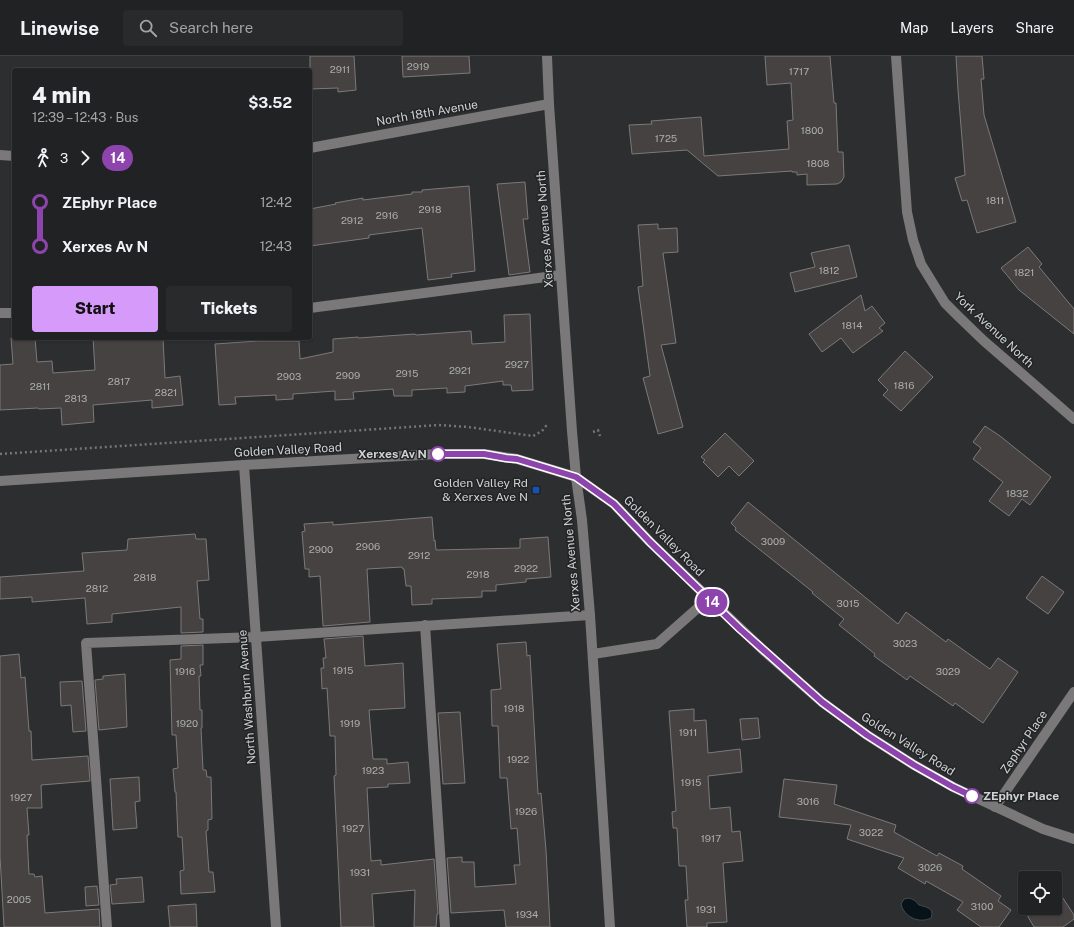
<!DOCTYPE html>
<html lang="en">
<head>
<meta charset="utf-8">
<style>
	body { margin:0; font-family:"Public Sans",sans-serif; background:#292a2c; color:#f1f3f6; height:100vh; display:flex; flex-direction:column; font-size:15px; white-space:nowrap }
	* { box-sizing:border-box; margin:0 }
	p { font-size:13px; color:#a2a4a6 }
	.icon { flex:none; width:22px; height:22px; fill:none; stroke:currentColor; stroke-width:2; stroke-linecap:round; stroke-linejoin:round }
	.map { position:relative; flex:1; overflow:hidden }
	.drawer { position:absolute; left:12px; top:12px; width:300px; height:272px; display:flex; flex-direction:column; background:#212224; border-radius:4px; box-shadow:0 1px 3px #0004,0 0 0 1px #3e3f41 }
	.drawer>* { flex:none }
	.badge { padding:0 8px; border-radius:13px; font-size:14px; line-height:26px }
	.tools { position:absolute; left:1018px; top:815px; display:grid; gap:8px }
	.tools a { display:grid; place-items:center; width:44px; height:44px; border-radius:4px; background:#212224; box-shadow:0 1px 3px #0004,0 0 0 1px #3e3f41; font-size:20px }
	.map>.badge { position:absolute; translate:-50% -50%; box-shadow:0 0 0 2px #fff }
	.legs { display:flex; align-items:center; gap:6px; height:44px; padding:0 20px; font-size:13px }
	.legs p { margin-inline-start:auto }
	.headline { display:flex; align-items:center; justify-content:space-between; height:68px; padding:0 20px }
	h1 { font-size:22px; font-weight:800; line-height:30px }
	.cta { display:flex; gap:8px; margin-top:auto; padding:8px 20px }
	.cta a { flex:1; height:46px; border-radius:4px; background:#d69bfa; color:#111; font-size:16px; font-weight:800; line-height:46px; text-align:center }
	.cta a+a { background:#292a2c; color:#f1f3f6 }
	ul { padding:0 20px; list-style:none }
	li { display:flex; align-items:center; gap:14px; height:44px; font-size:15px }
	li i { display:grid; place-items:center; width:6px; height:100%; margin:0 5px; background:currentColor }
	li i::after { content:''; width:10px; height:10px; margin:-5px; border:3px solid; border-radius:50%; background:#212224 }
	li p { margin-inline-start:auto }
	li:first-child i { background:linear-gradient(#0000 50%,currentColor 0) }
	li:last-child i { background:linear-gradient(currentColor 50%,#0000 0) }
	header { display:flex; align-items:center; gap:24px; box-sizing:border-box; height:56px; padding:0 20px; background:#212224; border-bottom:1px solid #3e3f41 }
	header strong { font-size:19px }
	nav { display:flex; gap:22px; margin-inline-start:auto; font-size:14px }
	.search { width:280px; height:36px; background:#292a2c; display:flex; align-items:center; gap:10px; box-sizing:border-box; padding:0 14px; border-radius:4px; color:#a2a4a6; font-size:15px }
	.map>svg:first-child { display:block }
	.water { fill:#071319; stroke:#434c51 }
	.building { fill:#454241; stroke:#7d7979 }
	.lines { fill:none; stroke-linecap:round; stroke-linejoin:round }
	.path { stroke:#747577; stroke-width:2.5; stroke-dasharray:2 3; stroke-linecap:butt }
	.minor { stroke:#7a7878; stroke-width:10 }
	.line-1-casing { stroke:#fff; stroke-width:9 }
	.line-1 { stroke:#8e44ad; stroke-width:6 }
	.stop-1-dot { fill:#fff; stroke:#8e44ad; stroke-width:2 }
	.transit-dot { fill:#1a4fb4; stroke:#222426; stroke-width:1.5 }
	.labels { text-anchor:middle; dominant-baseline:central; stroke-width:3; stroke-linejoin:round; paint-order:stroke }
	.number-label { font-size:10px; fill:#adadae }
	.street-label { font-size:12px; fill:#d0d1d3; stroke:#222426 }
	.stop-label { font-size:12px; font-weight:bold; fill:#d0d1d3; stroke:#222426; text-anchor:end }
	.poi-label { font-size:12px; fill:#d0d1d3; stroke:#222426; text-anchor:end }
</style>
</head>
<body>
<header>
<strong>Linewise</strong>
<div class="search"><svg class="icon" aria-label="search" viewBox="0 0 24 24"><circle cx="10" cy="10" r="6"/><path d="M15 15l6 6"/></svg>Search here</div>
<nav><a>Map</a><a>Layers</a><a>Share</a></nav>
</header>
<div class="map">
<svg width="1074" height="871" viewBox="0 0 1074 871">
	<rect width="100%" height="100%" fill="#2c2e30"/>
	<path class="water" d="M909 842C913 843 916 845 919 849 926 851 935 852 931 862 919 868 904 861 901 848L904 843Z"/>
	<g class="building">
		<polygon points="310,0 354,0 356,34 338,36 338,32 310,33"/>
		<polygon points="402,0 469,0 470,17 403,21"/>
		<polygon points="765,0 830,0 834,47 836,47 838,96 843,96 844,121 841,126 837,128 807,129 807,118 797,119 797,116 792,116 792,115 718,120 687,94 632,98 629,69 652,68 651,65 701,61 704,100 789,93 787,65 793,64 791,27 767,29"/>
		<polygon points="956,0 982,0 984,23 981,23 984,59 1016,166 977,177 967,144 962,145 955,122 965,119 958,34"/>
		<polygon points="525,126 528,163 523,163 530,216 509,219 497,128"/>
		<polygon points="469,130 475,215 451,218 452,221 428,224 422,172 369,179 369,182 310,190 310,153 336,148 335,147 363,142 363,144 412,138 412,136 422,136 422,134"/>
		<polygon points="658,168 658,173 677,172 678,196 663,197 676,287 661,289 683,371 658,378 643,322 650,320 638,231 643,230 638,169"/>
		<polygon points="849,189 857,221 795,236 790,217 815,211 811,197"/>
		<polygon points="1028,191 1042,208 1039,211 1074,253 1074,278 1019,234 1001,212"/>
		<polygon points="861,239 865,255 872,250 885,267 879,272 883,275 853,297 841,282 822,296 809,278"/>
		<polygon points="530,258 533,334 512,335 511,329 503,329 503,325 465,330 465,336 447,337 447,332 412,334 412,340 394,340 393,333 353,336 354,343 335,344 335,335 293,338 293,343 276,344 276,339 235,341 236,348 219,349 215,288 258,285 299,285 300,303 333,296 333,283 358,281 358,282 415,278 416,279 471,275 472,288 505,286 504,259"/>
		<polygon points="11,282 35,282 37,306 52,305 53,317 95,314 93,282 163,282 165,322 180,320 183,349 152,352 152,344 93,349 94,366 62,369 61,352 39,353 38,352 0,354 0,309 13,308"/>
		<polygon points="905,295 933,321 901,355 883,339 888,334 878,324"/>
		<polygon points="985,370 1000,380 1051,421 1030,449 1022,443 1009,460 989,445 1003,426 973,403 981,392 973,386"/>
		<polygon points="725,377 754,405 739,420 729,410 718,421 703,406 705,404 701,401"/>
		<polygon points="748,446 898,568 906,556 946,586 948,583 990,613 998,602 1018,616 983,667 955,647 953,650 910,620 907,624 874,600 875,598 839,569 844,563 812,537 813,536 735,474 736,472 731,467"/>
		<polygon points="432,461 434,485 435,484 436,494 520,492 520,483 548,481 551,521 526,523 526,526 496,529 496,535 482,535 482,541 432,543 432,548 412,549 411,530 406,530 404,513 403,513 402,511 367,513 370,566 323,570 320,520 309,521 309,513 305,513 302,476 305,475 304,468 333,466 333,469"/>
		<polygon points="195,478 196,483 206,483 209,524 197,525 200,563 203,563 203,576 181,577 181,551 112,558 112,566 87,568 85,542 32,546 32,541 0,543 0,521 84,515 82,497 127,494 128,483"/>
		<polygon points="1042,520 1064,536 1048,558 1026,542"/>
		<polygon points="363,580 365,610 403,607 405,652 369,654 373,703 387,703 387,708 408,706 410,727 388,728 388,731 367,732 371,805 381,804 381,809 434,803 438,858 437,858 436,871 414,871 415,834 372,838 374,871 341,871 334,720 336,719 335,680 330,680 327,632 322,633 321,612 324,612 323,602 326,602 324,583"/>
		<polygon points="526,586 527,600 530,599 538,738 541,737 546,794 550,871 506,871 504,854 451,857 447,802 462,801 462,806 474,806 475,831 516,828 514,809 520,809 517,772 511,773 507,722 500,722 498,670 492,670 491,634 501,633 497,588"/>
		<polygon points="203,589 203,609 200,609 201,620 199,620 200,654 202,654 202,672 201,672 203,714 206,714 207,721 211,721 212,763 208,764 208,774 206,775 209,816 213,816 215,836 181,838 180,815 184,814 182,781 178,781 176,736 175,736 173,713 178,712 176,679 172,679 170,604 181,603 181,590"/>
		<polygon points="19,598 21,622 25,621 29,675 31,675 32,704 88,700 90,725 41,729 42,752 27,752 29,779 27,779 29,818 34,818 35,821 42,820 45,857 99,853 100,871 4,871 0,800 0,600"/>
		<polygon points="125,618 127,671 99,674 95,624 103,623 103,620"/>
		<polygon points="82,625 86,675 73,676 71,649 61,650 60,626"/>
		<polygon points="694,653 694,665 706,664 708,697 740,693 742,716 708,720 710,753 730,751 732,776 740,775 743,805 723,807 727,866 707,867 707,871 687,871 685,844 688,844 686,810 679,810 677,772 673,772 672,756 676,755 669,655"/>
		<polygon points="460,656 465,727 443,728 438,657"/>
		<polygon points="758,662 760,682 742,684 740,663"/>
		<polygon points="139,721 140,745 135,746 137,772 113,774 110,723"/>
		<polygon points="784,723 837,729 834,748 896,769 894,776 937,800 939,797 963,810 962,813 1001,840 998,845 1011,854 999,871 981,871 957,854 963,846 926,825 925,828 898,812 904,802 847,783 851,769 779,761"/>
		<polygon points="142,821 144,846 112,848 110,829 117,828 116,823"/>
		<polygon points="97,830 99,849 86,850 85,831"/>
		<polygon points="1055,830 1074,859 1074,863 1063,871 1034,871 1027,859 1038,852 1055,852"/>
		<polygon points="196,848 197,871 170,871 168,850"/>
	</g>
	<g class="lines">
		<g class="path">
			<polyline points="593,376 598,374 600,380"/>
			<polyline points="0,398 439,369 468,371 533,380 542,375 546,370 547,372"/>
		</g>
		<g class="minor">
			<polyline points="547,0 549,48 572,375 576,421 582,464 590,559 610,871"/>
			<polyline points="896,0 907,156 913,184 921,208 945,247 959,261 984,285 1074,363"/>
			<polyline points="310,92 549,48"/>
			<polyline points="0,99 14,100"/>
			<polyline points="310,252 561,219"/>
			<polyline points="0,257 14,257"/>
			<polyline points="244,409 276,871"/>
			<polyline points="0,425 244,409 438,398 484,398 517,403 576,421 614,448 650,486 762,593 822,646 867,679 914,709 953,731 1043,773 1074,783"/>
			<polyline points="425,569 445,871"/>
			<polyline points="593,598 657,588 709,542"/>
			<polyline points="995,751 1074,636"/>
			<polyline points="107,871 86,587 256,581 590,559"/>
		</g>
	</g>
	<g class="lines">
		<g class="line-1-casing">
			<polyline id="line-1" points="438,398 484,398 506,402 517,403 576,421 614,448 650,486 740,573 822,646 867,679 914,709 953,731 972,740"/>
		</g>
		<use href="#line-1" class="line-1"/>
	</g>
	<g class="stop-1-dot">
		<circle cx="438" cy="398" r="7"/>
		<circle cx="972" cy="740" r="7"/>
	</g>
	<rect class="transit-dot" x="532" y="430" width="8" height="8" rx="2"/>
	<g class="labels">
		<g class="number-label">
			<text x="418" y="10">2919</text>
			<text x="340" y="13">2911</text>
			<text x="799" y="15">1717</text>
			<text x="812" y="74">1800</text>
			<text x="666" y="82">1725</text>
			<text x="818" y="107">1808</text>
			<text x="995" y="144">1811</text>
			<text x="430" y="153">2918</text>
			<text x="387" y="159">2916</text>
			<text x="352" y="164">2912</text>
			<text x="829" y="214">1812</text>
			<text x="1024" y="216">1821</text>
			<text x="852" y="269">1814</text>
			<text x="517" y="308">2927</text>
			<text x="460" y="314">2921</text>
			<text x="407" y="317">2915</text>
			<text x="348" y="319">2909</text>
			<text x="289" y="320">2903</text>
			<text x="119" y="325">2817</text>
			<text x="904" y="329">1816</text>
			<text x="40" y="330">2811</text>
			<text x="166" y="336">2821</text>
			<text x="76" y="342">2813</text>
			<text x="1017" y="437">1832</text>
			<text x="773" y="485">3009</text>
			<text x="368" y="490">2906</text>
			<text x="321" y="493">2900</text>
			<text x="419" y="499">2912</text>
			<text x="526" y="512">2922</text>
			<text x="478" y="518">2918</text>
			<text x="145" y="521">2818</text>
			<text x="97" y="532">2812</text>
			<text x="848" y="547">3015</text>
			<text x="905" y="587">3023</text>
			<text x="343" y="614">1915</text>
			<text x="185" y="615">1916</text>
			<text x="948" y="615">3029</text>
			<text x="514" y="652">1918</text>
			<text x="187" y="667">1920</text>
			<text x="350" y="667">1919</text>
			<text x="688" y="676">1911</text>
			<text x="518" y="703">1922</text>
			<text x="373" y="714">1923</text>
			<text x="691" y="726">1915</text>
			<text x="21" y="741">1927</text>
			<text x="808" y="745">3016</text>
			<text x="526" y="755">1926</text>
			<text x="353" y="772">1927</text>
			<text x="871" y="776">3022</text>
			<text x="711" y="782">1917</text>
			<text x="930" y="811">3026</text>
			<text x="360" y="816">1931</text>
			<text x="19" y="843">2005</text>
			<text x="982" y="850">3100</text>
			<text x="706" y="853">1931</text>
			<text x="527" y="858">1934</text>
		</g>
		<g class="street-label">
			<text transform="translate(427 57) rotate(-10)">North 18th Avenue</text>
			<text transform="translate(545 173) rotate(-94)">Xerxes Avenue North</text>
			<text transform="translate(994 274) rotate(43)">York Avenue North</text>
			<text transform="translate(288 394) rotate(-3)">Golden Valley Road</text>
			<text transform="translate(664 480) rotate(45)">Golden Valley Road</text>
			<text transform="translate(571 497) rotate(-95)">Xerxes Avenue North</text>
			<text transform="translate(247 641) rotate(-94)">North Washburn Avenue</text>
			<text transform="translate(1024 686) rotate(-56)">Zephyr Place</text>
			<text transform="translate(908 688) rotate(32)">Golden Valley Road</text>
		</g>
		<g class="stop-label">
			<text x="427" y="398">Xerxes Av N</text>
			<text x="983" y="740" text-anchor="start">ZEphyr Place</text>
		</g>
		<g class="poi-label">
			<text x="528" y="427">Golden Valley Rd<tspan x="528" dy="14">&amp; Xerxes Ave N</tspan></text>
		</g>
	</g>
</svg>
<div class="tools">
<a><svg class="icon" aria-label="locate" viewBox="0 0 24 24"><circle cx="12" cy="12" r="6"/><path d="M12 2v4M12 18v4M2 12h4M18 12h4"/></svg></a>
</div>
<b class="badge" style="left:712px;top:546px;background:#8e44ad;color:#fff">14</b>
<section class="drawer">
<div class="headline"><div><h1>4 min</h1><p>12:39 – 12:43 · Bus</p></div><b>$3.52</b></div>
<div class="legs"><svg class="icon" aria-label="walk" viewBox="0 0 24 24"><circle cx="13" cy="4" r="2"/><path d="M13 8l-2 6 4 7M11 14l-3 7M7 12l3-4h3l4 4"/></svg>3<svg class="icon" aria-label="forward" viewBox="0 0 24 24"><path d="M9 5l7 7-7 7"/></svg><b class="badge" style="background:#8e44ad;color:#fff">14</b></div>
<ul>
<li><i style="color:#8e44ad"></i><b>ZEphyr Place</b><p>12:42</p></li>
<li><i style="color:#8e44ad"></i><b>Xerxes Av N</b><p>12:43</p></li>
</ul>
<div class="cta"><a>Start</a><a>Tickets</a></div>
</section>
</div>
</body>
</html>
